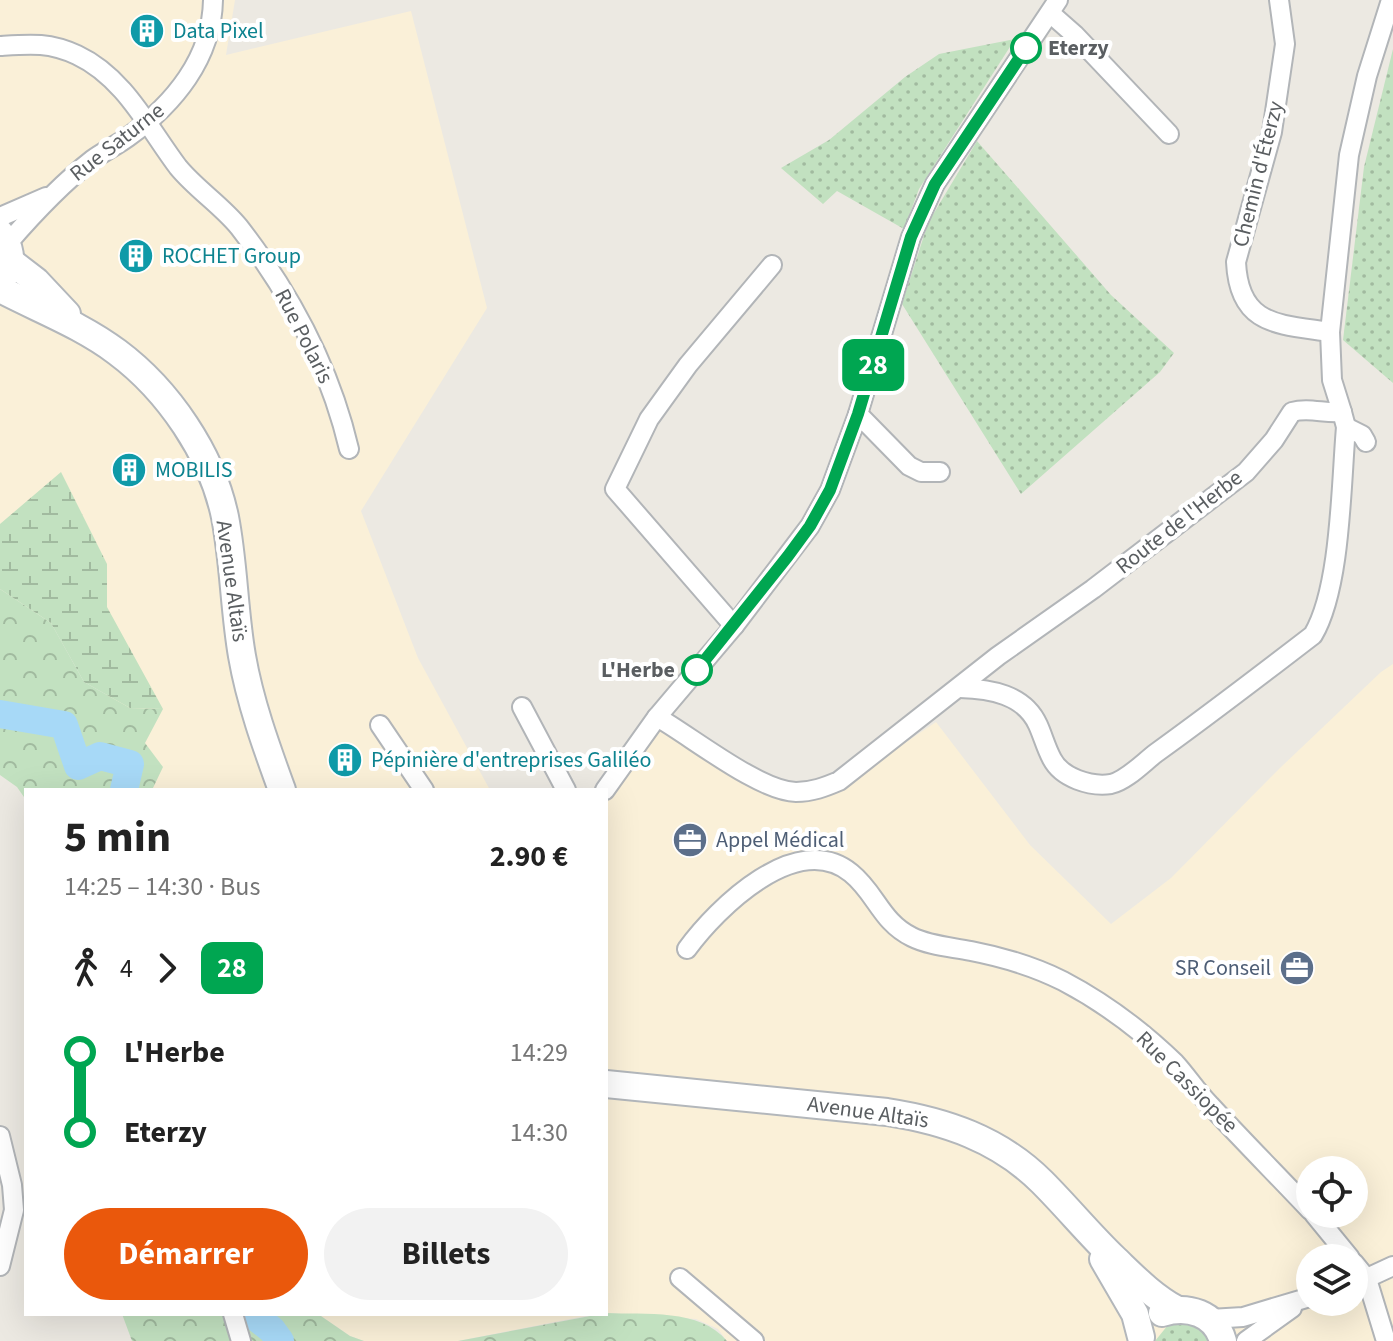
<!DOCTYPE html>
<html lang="fr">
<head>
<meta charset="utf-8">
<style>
	body { margin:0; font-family:"Source Sans 3",sans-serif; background:#f2f2f2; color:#222; height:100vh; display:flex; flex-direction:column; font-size:30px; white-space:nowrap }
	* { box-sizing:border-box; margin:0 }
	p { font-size:26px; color:#767676 }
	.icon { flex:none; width:44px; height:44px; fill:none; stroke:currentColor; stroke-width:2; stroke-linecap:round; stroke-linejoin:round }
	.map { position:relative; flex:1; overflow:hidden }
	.panel { position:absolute; left:24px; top:788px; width:584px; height:528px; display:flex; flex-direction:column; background:#fff; border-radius:0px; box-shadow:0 8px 32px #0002 }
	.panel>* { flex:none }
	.badge { padding:0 16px; border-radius:12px; font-size:28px; line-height:52px }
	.tools { position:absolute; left:1296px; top:1156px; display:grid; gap:16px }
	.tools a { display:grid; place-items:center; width:72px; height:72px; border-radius:50%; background:#fff; box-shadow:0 8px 32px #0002; font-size:40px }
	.map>.badge { position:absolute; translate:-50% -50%; box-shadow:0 0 0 4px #fff }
	.legs { display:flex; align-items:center; gap:12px; height:88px; padding:0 40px; font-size:26px }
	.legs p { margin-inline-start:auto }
	.overview { display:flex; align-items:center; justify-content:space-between; height:136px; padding:0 40px }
	h1 { font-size:44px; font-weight:700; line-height:60px }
	.cta { display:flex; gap:16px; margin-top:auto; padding:16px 40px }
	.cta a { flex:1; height:92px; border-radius:48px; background:#ea580c; color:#fff; font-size:32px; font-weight:700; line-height:92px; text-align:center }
	.cta a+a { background:#f2f2f2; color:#222 }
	ul { padding:0 40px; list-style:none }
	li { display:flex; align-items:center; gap:28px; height:80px; font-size:30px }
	li i { display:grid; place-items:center; width:12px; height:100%; margin:0 10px; background:currentColor }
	li i::after { content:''; width:20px; height:20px; margin:-10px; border:6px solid; border-radius:50%; background:#fff }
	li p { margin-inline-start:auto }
	li:first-child i { background:linear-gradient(#0000 50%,currentColor 0) }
	li:last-child i { background:linear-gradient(currentColor 50%,#0000 0) }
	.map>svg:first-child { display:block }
	.commercial { fill:#faf0d8; fill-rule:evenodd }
	.green { fill:url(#green-dots) }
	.forest { fill:url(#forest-crowns) }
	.wetland { fill:url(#wetland-marsh) }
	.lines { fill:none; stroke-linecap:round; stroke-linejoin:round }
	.river { stroke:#a7d9f7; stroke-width:28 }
	.street-casing { stroke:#b2b5b8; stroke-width:22 }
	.secondary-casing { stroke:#b3b7bb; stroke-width:30 }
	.street { stroke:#fff; stroke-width:18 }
	.secondary { stroke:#fff; stroke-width:26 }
	.line-1-casing { stroke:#fff; stroke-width:18 }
	.line-1 { stroke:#00a651; stroke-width:12 }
	.stop-1-dot { fill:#fff; stroke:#00a651; stroke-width:4 }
	.labels { text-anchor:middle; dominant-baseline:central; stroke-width:8; stroke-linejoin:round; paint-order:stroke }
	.culture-label { font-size:22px; fill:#0d838f; stroke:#fff; text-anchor:start }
	.stop-label { font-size:22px; font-weight:bold; fill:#5a5e61; stroke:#fff; text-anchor:start }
	.street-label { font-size:22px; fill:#5a5e61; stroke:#fff }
	.service-label { font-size:22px; fill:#4e5e75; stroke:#fff; text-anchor:start }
</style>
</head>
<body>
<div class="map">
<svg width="1393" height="1341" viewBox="0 0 1393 1341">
	<defs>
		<pattern id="green-dots" width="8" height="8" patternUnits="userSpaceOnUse" patternTransform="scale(2)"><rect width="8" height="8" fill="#c2e1c0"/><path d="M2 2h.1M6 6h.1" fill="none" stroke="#a1ba9f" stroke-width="1.8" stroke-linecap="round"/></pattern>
		<pattern id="forest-crowns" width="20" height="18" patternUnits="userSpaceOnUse" patternTransform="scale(2)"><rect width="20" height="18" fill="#c2e1c0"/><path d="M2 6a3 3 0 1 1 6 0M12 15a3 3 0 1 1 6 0" fill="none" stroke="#a1ba9f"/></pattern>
		<pattern id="wetland-marsh" width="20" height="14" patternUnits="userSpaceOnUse" patternTransform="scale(2)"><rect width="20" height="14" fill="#c2e1c0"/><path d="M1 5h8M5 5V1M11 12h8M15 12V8" fill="none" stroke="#a1ba9f"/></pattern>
	</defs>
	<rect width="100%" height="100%" fill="#ece9e2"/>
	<g class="commercial">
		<polygon points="0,0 235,0 226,55 411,11 487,308 361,511 418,658 490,790 152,790 162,767 51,623 0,589"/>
		<path d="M1393 664V1341H727L718 1329 696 1319 606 1313V790H594L643 722 797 801 823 798 936 722 1030 845 1111 924 1171 878 1280 768 1381 672ZM1310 1170H1354V1214H1310ZM1310 1258H1354V1302H1310Z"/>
		<polygon points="318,1314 595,1314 458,1341 364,1341 350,1336"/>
	</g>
	<g class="green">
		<polygon points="1015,39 919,189 904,229 837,191 823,204 781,168 829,140 905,77 939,54"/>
		<polygon points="1393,49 1393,383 1343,340 1364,167"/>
		<polygon points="977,141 1111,295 1174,353 1160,372 1021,494 902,304 928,223"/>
		<polygon points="1186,1321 1203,1329 1210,1341 1155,1341 1168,1325"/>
	</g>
	<g class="forest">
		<polygon points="0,589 51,623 84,682 130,708 163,709 145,743 163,767 152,790 26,790 26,800 17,787 0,775"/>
		<path d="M606 1313C645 1315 700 1308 727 1341H458Z"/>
		<polygon points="122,1314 318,1314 350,1336 364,1341 132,1341"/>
	</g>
	<polygon class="wetland" points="61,472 107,564 107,607 163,709 130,708 84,682 51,623 0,589 0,524"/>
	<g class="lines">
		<g class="river">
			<polyline points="0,714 64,725 78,766 100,756 130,764 124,790"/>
			<polyline points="252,1314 272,1330 280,1341"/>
		</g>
		<g class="street-casing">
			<g id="street">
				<path d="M1279 0 1285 44 1272 132 1236 262C1239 326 1278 324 1330 332"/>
				<polyline points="1050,13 1075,35 1169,134"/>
				<path d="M0 46C30 44 49 42 77 55 124 77 148 127 178 167 196 189 221 205 239 227 290 293 330 368 349 449"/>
				<polyline points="0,217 46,197"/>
				<path d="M8 243C34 213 60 185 92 160 103 152 117 145 128 137 174 104 212 58 213 0"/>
				<polyline points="858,414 909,466 921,472 940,472"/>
				<polyline points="1346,427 1362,435 1366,442"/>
				<polyline points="734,626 615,489 649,419 688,365 772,265"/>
				<path d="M960 688C990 689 1024 694 1038 725 1043 736 1046 748 1052 759 1062 778 1090 787 1111 784 1126 781 1144 762 1156 753 1209 715 1261 675 1313 635 1341 588 1341 484 1346 427L1342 412"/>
				<polyline points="522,707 566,790"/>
				<path d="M657 717C692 737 759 791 796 792 812 792 825 787 839 781L998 656 1093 589 1246 472 1274 440 1292 412C1309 407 1325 414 1342 412L1332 380 1330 332 1349 155 1367 76 1391 0"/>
				<polyline points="380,725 424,790"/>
				<polyline points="605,790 657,717 734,626 810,526 830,490 858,414 911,237 935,184 1058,0"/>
				<path d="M687 949C717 908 797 829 851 873 876 893 881 922 912 937 930 946 952 947 971 951 1002 957 1035 967 1063 981 1103 1002 1143 1032 1175 1063 1187 1076 1197 1092 1210 1105 1243 1141 1277 1175 1310 1210"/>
				<polyline points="0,1136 12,1185 14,1210 0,1266"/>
				<polyline points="1314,1214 1350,1258"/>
				<polyline points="1354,1263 1367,1279 1386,1341"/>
				<polyline points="680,1278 754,1341"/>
				<polyline points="1354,1284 1393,1266"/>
				<polyline points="233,1314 241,1341"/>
				<polyline points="1210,1319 1243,1317 1310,1297"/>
				<polyline points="1246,1341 1292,1308"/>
			</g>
		</g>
		<g class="secondary-casing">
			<g id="secondary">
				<path d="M0 233C11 247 13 259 5 275"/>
				<polyline points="10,261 36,281 67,314"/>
				<path d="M0 289C40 310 81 325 117 352 168 390 212 454 225 517 234 563 234 610 242 656 250 702 266 746 282 790"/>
				<path d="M606 1084 887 1112C945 1121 999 1139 1042 1182 1067 1207 1089 1234 1114 1258 1134 1277 1152 1296 1176 1309"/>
				<polyline points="1103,1259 1135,1314 1141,1337"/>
				<path d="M1162 1313C1188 1305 1215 1313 1223 1341"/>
			</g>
		</g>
		<use href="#street" class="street"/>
		<use href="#secondary" class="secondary"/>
	</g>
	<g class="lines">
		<g class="line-1-casing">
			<polyline id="line-1" points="697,670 788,556 810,526 830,490 858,414 911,237 935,184 1026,48"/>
		</g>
		<use href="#line-1" class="line-1"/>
	</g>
	<defs>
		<g id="building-disc" transform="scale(1.8)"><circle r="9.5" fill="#0f9aa8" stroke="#fff"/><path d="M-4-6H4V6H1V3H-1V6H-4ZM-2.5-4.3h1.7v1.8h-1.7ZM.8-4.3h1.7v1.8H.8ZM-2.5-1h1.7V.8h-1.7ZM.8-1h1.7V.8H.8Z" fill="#fff"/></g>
		<g id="office-disc" transform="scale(1.8)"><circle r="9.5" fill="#5c6f8a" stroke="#fff"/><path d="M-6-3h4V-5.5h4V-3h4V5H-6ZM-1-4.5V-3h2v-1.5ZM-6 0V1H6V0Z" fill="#fff"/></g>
	</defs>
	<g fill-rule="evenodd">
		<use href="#building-disc" x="147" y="31"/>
		<use href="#building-disc" x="136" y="256"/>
		<use href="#building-disc" x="129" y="470"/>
		<use href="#building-disc" x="345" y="760"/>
		<use href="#office-disc" x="690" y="840"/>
		<use href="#office-disc" x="1297" y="968"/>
	</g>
	<g class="stop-1-dot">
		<circle cx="1026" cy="48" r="14"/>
		<circle cx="697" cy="670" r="14"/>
	</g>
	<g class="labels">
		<g class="culture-label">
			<text x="173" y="31">Data Pixel</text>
			<text x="162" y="256">ROCHET Group</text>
			<text x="155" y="470">MOBILIS</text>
			<text x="371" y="760">Pépinière d'entreprises Galiléo</text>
		</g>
		<g class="stop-label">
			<text x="1048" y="48">Eterzy</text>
			<text x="675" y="670" text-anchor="end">L'Herbe</text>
		</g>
		<g class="street-label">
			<text transform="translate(117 142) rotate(-38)">Rue Saturne</text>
			<text transform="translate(1258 174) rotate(-76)">Chemin d'Éterzy</text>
			<text transform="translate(304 336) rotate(63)">Rue Polaris</text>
			<text transform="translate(1179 522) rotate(-38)">Route de l'Herbe</text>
			<text transform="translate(232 581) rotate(82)">Avenue Altaïs</text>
			<text transform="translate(1187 1082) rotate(45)">Rue Cassiopée</text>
			<text transform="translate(868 1112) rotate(8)">Avenue Altaïs</text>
		</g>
		<g class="service-label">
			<text x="716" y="840">Appel Médical</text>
			<text x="1271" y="968" text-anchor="end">SR Conseil</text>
		</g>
	</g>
</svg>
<div class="tools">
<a><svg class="icon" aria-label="locate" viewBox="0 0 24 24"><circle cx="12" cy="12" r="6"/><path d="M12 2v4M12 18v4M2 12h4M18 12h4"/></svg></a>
<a><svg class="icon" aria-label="layers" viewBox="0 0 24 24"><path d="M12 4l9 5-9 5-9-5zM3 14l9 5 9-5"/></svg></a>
</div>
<b class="badge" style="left:873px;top:365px;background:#00a651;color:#fff">28</b>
<section class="panel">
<div class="overview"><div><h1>5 min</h1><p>14:25 – 14:30 · Bus</p></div><b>2.90 €</b></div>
<div class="legs"><svg class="icon" aria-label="walk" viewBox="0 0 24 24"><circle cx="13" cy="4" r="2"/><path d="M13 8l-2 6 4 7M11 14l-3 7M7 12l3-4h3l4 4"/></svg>4<svg class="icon" aria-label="forward" viewBox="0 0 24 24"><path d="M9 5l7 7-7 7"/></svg><b class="badge" style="background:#00a651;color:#fff">28</b></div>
<ul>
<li><i style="color:#00a651"></i><b>L'Herbe</b><p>14:29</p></li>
<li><i style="color:#00a651"></i><b>Eterzy</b><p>14:30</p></li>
</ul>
<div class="cta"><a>Démarrer</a><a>Billets</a></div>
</section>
</div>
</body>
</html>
